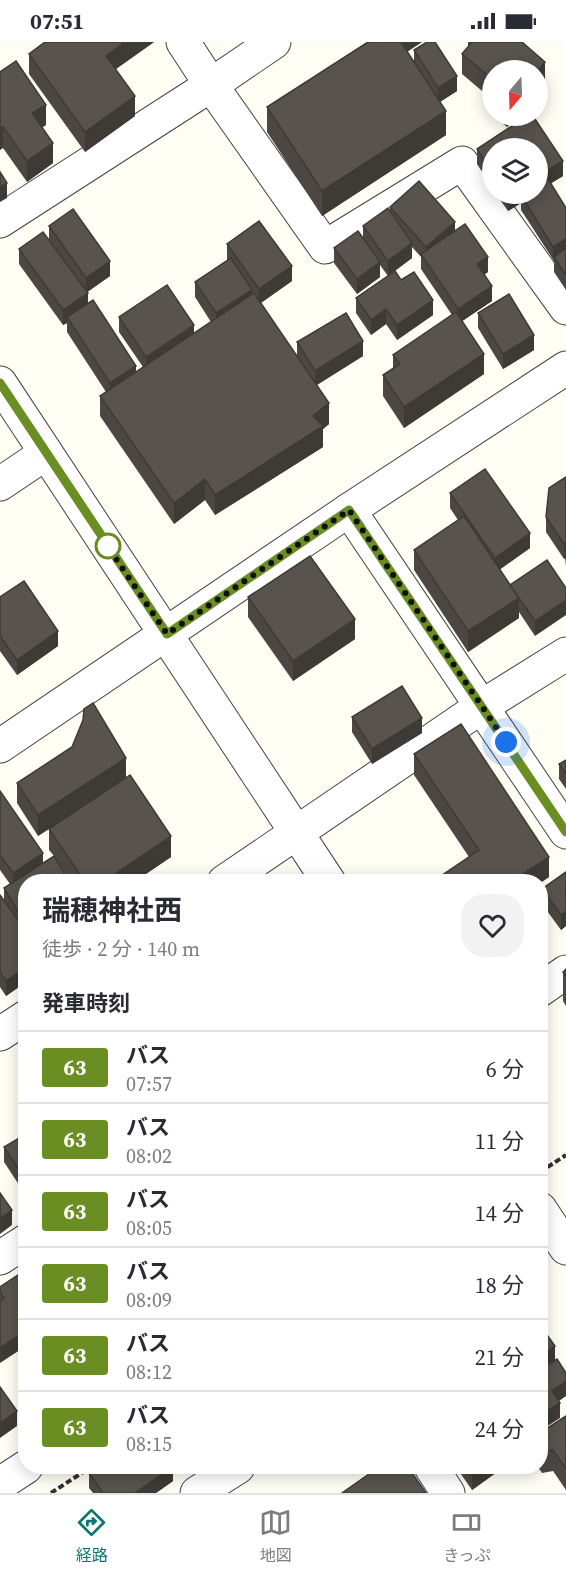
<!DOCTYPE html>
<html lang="ja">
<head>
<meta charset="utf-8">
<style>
	body { margin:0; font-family:"Source Serif 4","Noto Sans JP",serif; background:#f2f2f3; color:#2b2b33; height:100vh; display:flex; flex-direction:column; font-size:22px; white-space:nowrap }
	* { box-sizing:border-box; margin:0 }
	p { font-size:20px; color:#7c7c81 }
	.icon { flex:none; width:33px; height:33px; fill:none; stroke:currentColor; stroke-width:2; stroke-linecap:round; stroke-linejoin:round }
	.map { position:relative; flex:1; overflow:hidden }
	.sheet { position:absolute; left:18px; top:832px; width:530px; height:600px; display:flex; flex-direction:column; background:#fff; border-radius:24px; box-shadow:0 3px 15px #0003 }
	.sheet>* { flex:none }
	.badge { padding:0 12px; border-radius:4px; font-size:21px; line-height:39px }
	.needle { width:39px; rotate:199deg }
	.tools { position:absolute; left:482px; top:18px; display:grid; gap:12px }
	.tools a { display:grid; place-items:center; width:66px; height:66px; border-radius:50%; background:#fff; box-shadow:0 3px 15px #0003; font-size:30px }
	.you { position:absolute; width:30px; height:30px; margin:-15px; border:4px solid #fff; border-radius:50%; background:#1a73e8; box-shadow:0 0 0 9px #1a73e833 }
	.map>.badge { position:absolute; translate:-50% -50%; box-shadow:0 0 0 3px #fff }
	h2 { padding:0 24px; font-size:22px; line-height:54px }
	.round { display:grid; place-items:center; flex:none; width:63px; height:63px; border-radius:24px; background:#f2f2f3 }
	.head { display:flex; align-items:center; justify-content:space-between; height:102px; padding:0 24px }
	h1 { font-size:28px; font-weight:700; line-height:45px }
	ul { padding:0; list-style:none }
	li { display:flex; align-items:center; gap:18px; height:72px; padding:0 24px; border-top:2px solid #e1e1e2 }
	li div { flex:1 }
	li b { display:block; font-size:22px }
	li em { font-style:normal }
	li .badge { min-width:66px; font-weight:700; text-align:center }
	.status { display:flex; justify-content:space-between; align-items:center; height:42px; padding:0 30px; background:#fff; direction:ltr }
	.status svg { height:16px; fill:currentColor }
	.menu { display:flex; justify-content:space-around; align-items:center; height:84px; border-top:2px solid #e1e1e2; background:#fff; font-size:16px; color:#7c7c81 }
	.menu a { display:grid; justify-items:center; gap:3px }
	.menu .active { color:#0f766e }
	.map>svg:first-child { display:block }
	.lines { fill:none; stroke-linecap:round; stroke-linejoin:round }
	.minor-casing { stroke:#434343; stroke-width:35 }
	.path { stroke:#323232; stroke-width:4; stroke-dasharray:6 3; stroke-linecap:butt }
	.minor { stroke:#fff; stroke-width:33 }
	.wall { fill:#4c4742 }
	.shaded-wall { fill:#3e3a36 }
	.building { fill:#58534d; stroke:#3e3a36; stroke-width:1.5 }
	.line-casing { stroke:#fff; stroke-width:14 }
	.line { stroke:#6b8e23; stroke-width:9 }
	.walk { stroke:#101010; stroke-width:6; stroke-dasharray:0 10.8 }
	.stop-dot { fill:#fff; stroke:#6b8e23; stroke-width:3 }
</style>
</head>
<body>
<div class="status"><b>07:51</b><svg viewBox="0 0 49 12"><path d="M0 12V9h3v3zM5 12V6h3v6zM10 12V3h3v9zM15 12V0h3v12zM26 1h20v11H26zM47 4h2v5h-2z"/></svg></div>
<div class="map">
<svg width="566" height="1451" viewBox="0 0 566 1451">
	<rect width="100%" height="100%" fill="#fefef4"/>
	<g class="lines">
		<g class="minor-casing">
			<g id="minor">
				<polyline points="183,0 211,43 274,0"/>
				<polyline points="0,179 211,43 325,205 462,121 566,266"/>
				<polyline points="0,341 329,840"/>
				<polyline points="0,442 46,411"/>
				<polyline points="349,468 566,790"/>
				<polyline points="0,704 349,468 566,326"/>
				<polyline points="224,840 481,665 566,612"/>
				<polyline points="540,948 566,930"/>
				<polyline points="0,992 26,975"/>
				<polyline points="540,1167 566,1206"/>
				<polyline points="0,1216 26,1199"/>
				<polyline points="431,1425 448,1451"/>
				<polyline points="0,1442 26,1425"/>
				<polyline points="197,1451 238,1425"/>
			</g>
		</g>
		<g class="path">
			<polyline points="540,1130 566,1113"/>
			<polyline points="51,1451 91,1425"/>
		</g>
		<use href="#minor" class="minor"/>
	</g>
	<g class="wall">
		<polygon points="45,0 154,0 116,27 135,74 85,110 29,32 29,12"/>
		<polygon points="368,0 422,0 407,10 414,19 414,8 457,49 440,60 446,93 322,174 267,90 267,65"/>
		<polygon points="468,0 522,0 545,40 492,28 492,72 488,68 488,54 462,32 462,12 468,5"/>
		<polygon points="0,30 46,83 42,85 53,121 27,140 3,106"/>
		<polygon points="494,74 517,74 507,85"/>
		<polygon points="527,74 533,74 563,119 563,134 551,141 566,166 566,248 554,230 554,219 521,168 521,161 508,169 496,152 537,152 537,106 492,106 492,145 477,122 477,107"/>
		<polygon points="390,165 455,189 488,230 485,232 492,259 462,279 484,332 404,386 383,354 383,333 393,326 393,313 452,273 421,227 421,215 412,205 412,216 388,234 380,223 380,235 357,252 334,221 334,206 363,196 363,184 390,169"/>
		<polygon points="49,184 110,234 87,250 88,262 136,330 143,325 119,290 119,275 194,291 211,280 195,255 195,240 227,218 227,202 292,239 261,261 297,314 297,300 363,314 317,343 329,382 323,387 323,405 215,473 205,458 174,482 100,374 100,354 106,350 67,290 67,281 63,283 19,222 19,207 49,198"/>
		<polygon points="401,238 433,273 397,298 386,282 371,293 356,271 356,256"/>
		<polygon points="478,271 534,308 503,327 478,286"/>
		<polygon points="566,435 566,524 565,516 564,517 546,490 546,475"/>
		<polygon points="450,451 530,506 500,527 510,543 547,518 535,594 519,570 519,576 468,610 414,528 414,508 458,478 450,466"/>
		<polygon points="0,555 58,604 17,633 0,609"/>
		<polygon points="248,555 355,597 293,639 248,575"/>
		<polygon points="352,675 422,691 372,722 352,690"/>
		<polygon points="414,712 549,835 540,841 540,840 469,815 414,733"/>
		<polygon points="566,718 566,747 559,737 559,722"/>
		<polygon points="126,736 171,815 134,840 71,840 57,819 69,840 22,884 26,889 26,940 6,954 0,945 0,853 4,858 4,846 10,842 0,828 0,749 43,822 54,814 49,808 49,787 78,768 38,794 17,761 17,741"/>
		<polygon points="566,830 566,884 561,888 542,862 542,847"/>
		<polygon points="566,927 566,964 563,959 563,930"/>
		<polygon points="26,1092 26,1152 25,1152 4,1120 4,1105"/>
		<polygon points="21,1231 0,1321 0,1245"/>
		<polygon points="566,1374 566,1448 553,1429 542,1431 538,1425 540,1425 540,1391"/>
		<polygon points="173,1425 173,1439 156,1451 93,1451 89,1446 89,1431"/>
		<polygon points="456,1425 504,1425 472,1448"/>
	</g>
	<g class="shaded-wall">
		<polygon points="125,0 154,0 106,34 106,14"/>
		<polygon points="403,0 422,0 403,12"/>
		<polygon points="545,20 545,40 537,50 537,30"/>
		<polygon points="457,34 457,49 438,61 438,46"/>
		<polygon points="135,54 135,74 85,110 85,90"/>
		<polygon points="46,63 46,83 32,92 32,71"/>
		<polygon points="446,69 446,93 322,174 322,149"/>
		<polygon points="507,74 517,74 507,85"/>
		<polygon points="3,85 3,106 0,108 0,87"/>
		<polygon points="53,101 53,121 27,140 27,119"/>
		<polygon points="563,119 563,134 537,150 537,135"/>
		<polygon points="7,141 7,156 0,160 0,145"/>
		<polygon points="512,152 535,152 521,153 521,161 508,169 508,154"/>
		<polygon points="455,180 455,195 426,220 426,205"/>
		<polygon points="566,197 566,212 554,215 553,220 553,205"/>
		<polygon points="412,201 412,216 388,234 388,219"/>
		<polygon points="488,215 488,230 477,237 477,222"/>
		<polygon points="110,219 110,234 86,251 86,236"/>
		<polygon points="380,220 380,235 357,252 357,237"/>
		<polygon points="292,224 292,239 259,262 259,247"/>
		<polygon points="492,244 492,259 458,282 458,267"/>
		<polygon points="252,248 252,263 216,286 216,271"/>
		<polygon points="88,251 88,266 67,275 67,281 63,283 63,268"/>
		<polygon points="433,258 433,273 397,298 397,283"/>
		<polygon points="386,267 386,282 371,293 371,278"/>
		<polygon points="194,283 194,297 146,329 146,315"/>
		<polygon points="534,293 534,308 503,327 503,312"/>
		<polygon points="363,299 363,314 315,344 315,329"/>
		<polygon points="484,312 484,332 404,386 404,365"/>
		<polygon points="136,324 136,339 110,356 110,341"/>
		<polygon points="329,361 329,382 323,387 323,405 215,473 215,453"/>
		<polygon points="205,437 205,458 174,482 174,461"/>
		<polygon points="530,491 530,506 495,531 495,516"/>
		<polygon points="566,500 566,515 564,517 564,502"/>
		<polygon points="519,556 519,576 468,610 468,589"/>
		<polygon points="566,558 566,573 535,594 535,579"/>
		<polygon points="355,577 355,597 293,639 293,619"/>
		<polygon points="58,589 58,604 17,633 17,618"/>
		<polygon points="422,676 422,691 372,722 372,707"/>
		<polygon points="126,716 126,737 38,794 38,773"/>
		<polygon points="171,794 171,815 134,840 103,840"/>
		<polygon points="43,811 43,826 13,846 13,831"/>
		<polygon points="549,815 549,835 540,841 540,840 511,840"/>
		<polygon points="26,867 26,882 19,886 19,871"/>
		<polygon points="566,869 566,884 561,888 561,873"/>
		<polygon points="545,904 545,912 540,916 540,908"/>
		<polygon points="26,926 26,940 6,954 6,939"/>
		<polygon points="12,1168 12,1183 0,1192 0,1177"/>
		<polygon points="26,1289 26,1304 0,1321 0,1306"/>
		<polygon points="555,1304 555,1319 540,1329 540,1314"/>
		<polygon points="566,1339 566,1354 552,1364 552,1349"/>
		<polygon points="560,1361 560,1376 540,1389 540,1374"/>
		<polygon points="17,1369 17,1384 0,1396 0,1381"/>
		<polygon points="172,1425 173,1425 173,1439 156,1451 135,1451"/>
		<polygon points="483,1425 504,1425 472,1448 472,1433"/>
	</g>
	<g class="building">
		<polygon points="45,0 125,0 106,14 135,54 85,90 29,12"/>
		<polygon points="368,0 401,0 446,69 322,149 267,65"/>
		<polygon points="427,0 435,0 457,34 438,46 414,8"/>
		<polygon points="472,0 522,0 545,20 537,30 537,28 492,28 492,37 462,12"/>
		<polygon points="16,19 46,63 32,71 53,101 27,119 3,85 0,87 0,30"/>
		<polygon points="492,42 492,52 488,48"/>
		<polygon points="527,74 533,74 563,119 537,135 537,106 492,106 492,130 477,107"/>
		<polygon points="0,130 7,141 0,145"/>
		<polygon points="548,137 566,166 566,197 553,205 521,153 524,152 537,152 537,143"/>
		<polygon points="419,139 455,180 426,205 390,165"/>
		<polygon points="388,166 412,201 388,219 363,184"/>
		<polygon points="73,167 110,219 86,236 49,184"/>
		<polygon points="259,179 292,224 259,247 227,202"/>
		<polygon points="465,182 488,215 477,222 492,244 458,267 421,212"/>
		<polygon points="358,189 380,220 357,237 334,206"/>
		<polygon points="43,190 88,251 63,268 19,207"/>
		<polygon points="566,206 566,233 554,215"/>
		<polygon points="231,216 252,248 216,271 195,240"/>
		<polygon points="395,229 401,238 414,230 433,258 397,283 386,267 371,278 356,256"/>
		<polygon points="167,243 194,283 146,315 119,275"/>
		<polygon points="254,251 329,361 313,374 323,384 215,453 205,437 174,461 100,354"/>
		<polygon points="509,252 534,293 503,312 478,271"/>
		<polygon points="93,258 136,324 110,341 67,275"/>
		<polygon points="456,270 484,312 404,365 383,333 400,322 393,313"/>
		<polygon points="346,271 363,299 315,329 297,300"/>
		<polygon points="485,427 530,491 495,516 450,451"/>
		<polygon points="566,435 566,500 564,502 546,475 549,446"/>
		<polygon points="464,474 519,556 468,589 414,508"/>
		<polygon points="310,514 355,577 293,619 248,555"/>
		<polygon points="547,518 566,546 566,558 535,579 510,543"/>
		<polygon points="24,539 58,589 17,618 0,594 0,555"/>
		<polygon points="402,644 422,676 372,707 352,675"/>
		<polygon points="93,661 126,716 38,773 17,741 72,705 83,678 84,667"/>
		<polygon points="461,682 549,815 511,840 432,840 479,808 414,712"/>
		<polygon points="566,718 566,732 559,722"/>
		<polygon points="130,733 171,794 103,840 85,840 49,787"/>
		<polygon points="0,749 43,811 13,831 0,813"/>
		<polygon points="54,814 69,839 67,840 26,840 26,867 19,871 4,846"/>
		<polygon points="566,830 566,869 561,873 542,847"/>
		<polygon points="0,853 26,889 26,926 6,939 0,930"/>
		<polygon points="540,897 545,904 540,908"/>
		<polygon points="566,927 566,935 563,930"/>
		<polygon points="26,1092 26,1137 25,1137 4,1105"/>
		<polygon points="0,1151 12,1168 0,1177"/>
		<polygon points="21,1231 26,1238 26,1289 0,1306 0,1259 4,1256 0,1250 0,1245"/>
		<polygon points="540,1283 555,1304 540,1314"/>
		<polygon points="557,1317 566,1331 566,1339 552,1349 560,1361 540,1374 540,1328"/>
		<polygon points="0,1345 17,1369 0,1381"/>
		<polygon points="566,1374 566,1427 553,1408 542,1410 540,1407 540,1391"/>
		<polygon points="98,1425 172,1425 135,1451 103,1451 89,1431"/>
		<polygon points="379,1425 408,1425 426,1451 342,1451"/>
		<polygon points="466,1425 483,1425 472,1433"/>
	</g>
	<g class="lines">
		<g class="line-casing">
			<polyline id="line" points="0,341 167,592 349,468 566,790"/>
		</g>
		<use href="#line" class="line"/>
		<polyline class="walk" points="108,504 106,502 167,592 349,468 506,700"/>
	</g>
	<circle class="stop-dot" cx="108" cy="504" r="12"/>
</svg>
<div class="tools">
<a><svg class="needle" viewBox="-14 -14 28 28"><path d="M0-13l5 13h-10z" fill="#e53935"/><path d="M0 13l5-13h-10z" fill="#7c7c81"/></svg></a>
<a><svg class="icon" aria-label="layers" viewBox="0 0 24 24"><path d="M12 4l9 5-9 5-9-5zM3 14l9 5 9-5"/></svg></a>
</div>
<div class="you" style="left:506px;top:700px"></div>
<section class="sheet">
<div class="head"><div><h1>瑞穂神社西</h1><p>徒歩 · 2 分 · 140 m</p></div><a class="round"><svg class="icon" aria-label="heart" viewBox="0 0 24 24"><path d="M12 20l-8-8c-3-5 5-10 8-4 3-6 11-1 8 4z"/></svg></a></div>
<h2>発車時刻</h2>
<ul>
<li><span class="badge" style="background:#6b8e23;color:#fff">63</span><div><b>バス</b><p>07:57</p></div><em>6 分</em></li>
<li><span class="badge" style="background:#6b8e23;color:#fff">63</span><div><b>バス</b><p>08:02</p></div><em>11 分</em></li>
<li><span class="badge" style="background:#6b8e23;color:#fff">63</span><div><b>バス</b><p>08:05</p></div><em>14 分</em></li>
<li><span class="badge" style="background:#6b8e23;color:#fff">63</span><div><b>バス</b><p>08:09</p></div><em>18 分</em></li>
<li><span class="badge" style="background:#6b8e23;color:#fff">63</span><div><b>バス</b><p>08:12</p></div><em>21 分</em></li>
<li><span class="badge" style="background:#6b8e23;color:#fff">63</span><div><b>バス</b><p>08:15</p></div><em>24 分</em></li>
</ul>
</section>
</div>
<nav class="menu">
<a class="active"><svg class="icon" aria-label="directions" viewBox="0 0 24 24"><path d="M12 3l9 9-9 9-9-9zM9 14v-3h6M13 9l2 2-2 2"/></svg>経路</a>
<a><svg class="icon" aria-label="map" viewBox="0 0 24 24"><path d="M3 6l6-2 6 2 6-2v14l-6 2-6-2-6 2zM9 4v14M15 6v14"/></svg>地図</a>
<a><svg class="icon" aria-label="tickets" viewBox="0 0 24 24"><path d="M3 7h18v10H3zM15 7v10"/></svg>きっぷ</a>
</nav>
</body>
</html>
